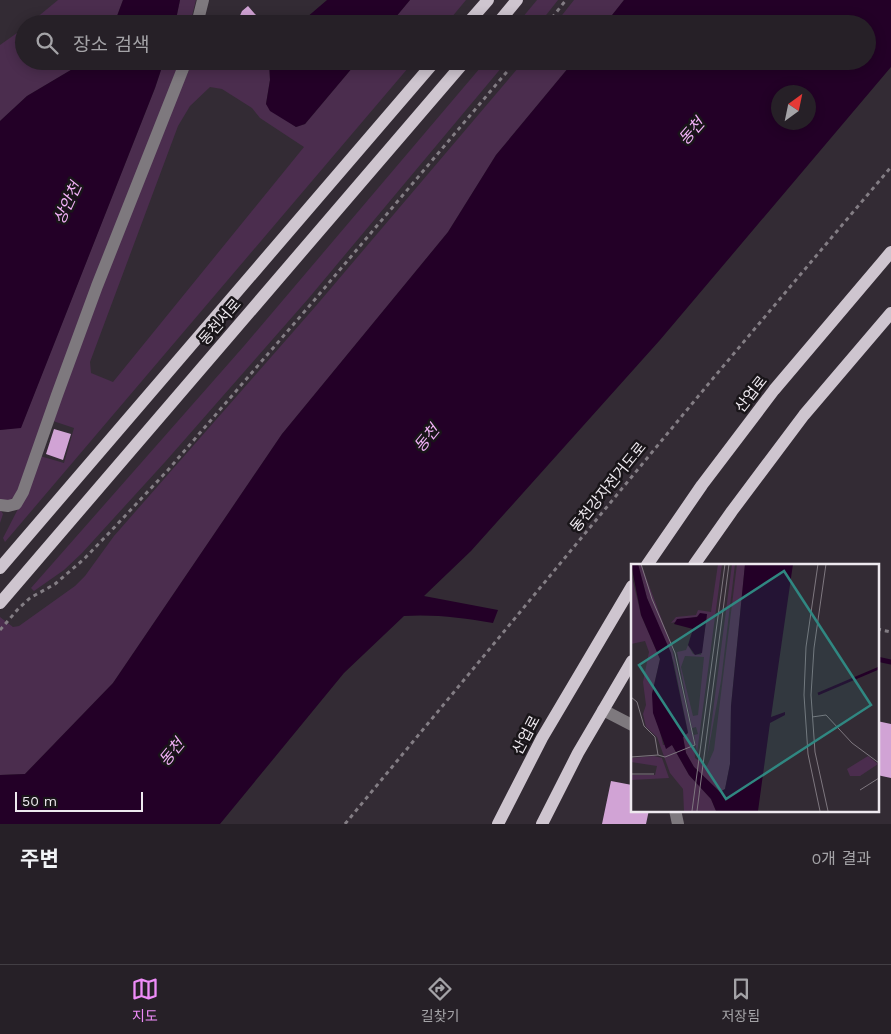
<!DOCTYPE html>
<html lang="ko">
<meta charset="utf-8">
<style>
body{margin:0;font-family:"Work Sans","Noto Sans KR",sans-serif;background:#322d33;color:#f1f3f6}
.compass{position:absolute;left:771px;top:85px;width:45px;height:45px;border-radius:50%;background:#262027;box-shadow:0 2px 12px #0003;rotate:33deg}
.scale{position:absolute;left:15px;bottom:12px;width:128px;box-sizing:border-box;padding-left:5px;border:2px solid #eee9ef;border-top:0;font-size:14px;line-height:18px;white-space:nowrap;color:#eee9ef;-webkit-text-stroke:4px #191519;paint-order:stroke}
.list{margin:0;padding:0;list-style:none}
h2{display:flex;justify-content:space-between;align-items:center;height:65px;margin:0;padding:0 20px;font-size:21px}
h2 small{font-size:16px;font-weight:400;color:#a4a3a7}
.icon{flex:none;width:28px;height:28px;fill:none;stroke:currentColor;stroke-width:2;stroke-linecap:round;stroke-linejoin:round}
.map{position:relative;flex:none;width:891px;height:824px;overflow:hidden}
.search{position:absolute;background:#262027;box-shadow:0 2px 12px #0003;left:15px;right:15px;top:15px;height:55px;display:flex;align-items:center;gap:12px;box-sizing:border-box;padding:0 18px;border-radius:28px;color:#a4a3a7;font-size:19px}
.sheet{height:140px;background:#262027}
nav{display:flex;justify-content:space-around;align-items:center;box-sizing:border-box;height:70px;border-top:1px solid #423e44;background:#262027;font-size:14px;color:#a4a3a7}
nav a{display:grid;justify-items:center;gap:2px}
nav .on{color:#ee8cf8}
.map>svg:first-child{display:block}
</style>
<div class="map">
<svg width="891" height="824" viewBox="0 0 891 824">
<rect width="100%" height="100%" fill="#332b34"/>
<path fill="#4b2d4e" fill-rule="evenodd" d="M58 0H123L114 24H29Z
M180 0H196L190 24H175Z
M410 0H466L446 24H390Z
M537 0H558L539 24H517Z
M574 0H624L605 24H555Z
M24 28V61H86L27 96 0 121V45Z
M164 61H180L18 492 1 511 3 514 0 523V430L21 427 155 88Z
M196 61H228L246 68 254 61H269L270 80 266 104 296 127 305 124 358 61H414L5 542 3 538 19 507 40 456 64 463 74 428 53 421 101 289 175 101 189 70ZM210 87 222 89 252 108 260 118 304 147 113 382 91 373 90 362 178 126 190 106Z
M486 61H507L308 299 165 462 82 553 64 570 34 591 31 588 244 346Z
M524 61H574L496 155 448 232 282 434 113 683 25 774 0 775V617L13 627 19 626 75 586 85 576 114 536 315 307Z"/>
<path fill="#230027" fill-rule="evenodd" d="M123 0H180L175 24H114Z
M327 0H410L390 24H299Z
M624 0H891V67L660 340 471 551 424 596 498 610 493 623C463 618 435 614 404 616L344 673 220 824H0V775L25 774 113 683 282 434 448 232 496 155 574 61H867V24H605ZM778 92H808V122H778Z
M86 61H164L155 88 21 428 0 430V121L27 96Z
M269 61H358L305 124 296 127 270 111 266 104 270 80Z"/>
<g fill="none" stroke-linecap="round" stroke-linejoin="round">
<path stroke="#230027" stroke-width="5" d="M877 659 891 662"/>
</g>
<path fill="#d1a3d5" d="M248 6 262 22 260 24H242L238 20 242 11Z
M54 429 71 434 63 460 46 454Z
M877 721 891 724V778L877 775Z
M611 781 632 785V810H649L646 824H602Z"/>
<g fill="none" stroke-linecap="round" stroke-linejoin="round">
<path stroke="#837d84" stroke-width="3" stroke-dasharray="4 4" stroke-linecap="butt" d="M547 24 566 0
M877 629 891 632
M0 630 19 608 30 598 55 584 84 559 110 532 168 470 311 304 516 61
M345 824 715 376 891 167"/>
<path stroke="#7e797e" stroke-width="12" d="M197 24 203 0
M0 505 8 506 16 504 23 492 57 395 97 286 186 61
M603 710 632 725
M675 810 678 824"/>
<path stroke="#cec5cf" stroke-width="12" d="M467 24 488 0
M497 24 517 0
M647 565 702 485 774 390 891 252
M694 565 732 511 804 415 891 313
M0 568 435 61
M0 603 465 61
M498 824 542 738 632 586
M542 824 578 753 632 661"/>
</g>
<g text-anchor="middle" stroke-width="5" stroke-linejoin="round" paint-order="stroke">
<g font-size="15" fill="#eee9ef" stroke="#191519">
<text transform="translate(220 322) rotate(-49)" y="5">동천서로</text>
<text transform="translate(751 394) rotate(-52)" y="5">산업로</text>
<text transform="translate(608 487) rotate(-51)" y="5">동천강자전거도로</text>
<text transform="translate(526 735) rotate(-62)" y="5">산업로</text>
</g>
<g font-size="16" font-style="italic" fill="#f1b1f6" stroke="#191519">
<text transform="translate(691 131) rotate(-49)" y="6">동천</text>
<text transform="translate(67 203) rotate(-65)" y="6">상안천</text>
<text transform="translate(426 438) rotate(-51)" y="6">동천</text>
<text transform="translate(171 752) rotate(-51)" y="6">동천</text>
</g>
</g>
<g transform="translate(631 564)">
<rect width="248" height="248" fill="#332b34"/>
<path d="M7 0H10L40 80 63 177 64 194 76 202 83 186 106 0H114L100 142 99 200 94 225 89 228 63 203 55 189 52 173 57 168 43 99 16 34ZM87 0H91L66 189 63 171 67 170 65 163 61 164 46 88 55 86 57 81 62 90 70 91 76 50 40 59 45 53 65 51 67 46 80 48ZM54 92 73 93 67 151 62 152 50 103ZM101 0H104L90 117 76 194ZM0 9 10 51 29 95 21 130 32 181H41L58 211 80 235 85 247H53L52 225 39 209 26 173 15 163 12 150 15 141 12 118 18 88 14 77 0 80ZM23 192 31 194 38 214 0 216V211H24L26 202 0 198V194ZM237 192 247 200 229 212H219L216 205Z" fill="#4b2d4e" fill-rule="evenodd"/>
<path d="M0 0H7L16 34 40 89 57 169 52 173 55 189 63 203 89 228 94 225 99 200 100 142 114 0H162L140 153 154 148V151L139 159 127 247H85L80 235 58 211 41 181 35 185 22 149 21 130 29 95 10 51ZM69 49 76 50 71 89 64 91 57 81 62 65 43 60 46 55 66 53Z" fill="#230027"/>
<path fill="none" stroke="#230027" stroke-width="2.5" d="M187 130 248 104"/>
<path fill="none" stroke="#7e777f" stroke-width="1" d="M187 0 175 83 173 131 177 190 189 247M195 0 183 84 180 131 184 188 197 247M0 133 6 138 13 162 24 173 27 191M181 153 195 151 221 179 248 199M0 193 27 191 34 193 64 181 44 89 21 35 10 0M0 210H23M229 226 248 214M61 247 94 0M66 247 98 0"/>
<path fill="#308781" fill-opacity="0.15" stroke="#308781" stroke-width="2.5" d="M153 7 240 141 95 235 8 101Z"/>
<rect width="248" height="248" fill="none" stroke="#eee9ef" stroke-width="2.5"/>
</g>
</svg>
<svg class="compass" viewBox="-18 -18 36 36"><path d="M0-13l5 13h-10z" fill="#e53935"/><path d="M0 13l5-13h-10z" fill="#a4a3a7"/></svg>
<div class="scale">50 m</div>
<div class="search"><svg class="icon" aria-label="search" viewBox="0 0 24 24"><circle cx="10" cy="10" r="6"/><path d="M15 15l6 6"/></svg>장소 검색</div>
</div>
<section class="sheet">
<h2>주변<small>0개 결과</small></h2>
<ul class="list">
</ul>
</section>
<nav>
<a class="on"><svg class="icon" aria-label="map" viewBox="0 0 24 24"><path d="M3 6l6-2 6 2 6-2v14l-6 2-6-2-6 2zM9 4v14M15 6v14"/></svg>지도</a>
<a><svg class="icon" aria-label="directions" viewBox="0 0 24 24"><path d="M12 3l9 9-9 9-9-9zM9 14v-3h6M13 9l2 2-2 2"/></svg>길찾기</a>
<a><svg class="icon" aria-label="saved" viewBox="0 0 24 24"><path d="M7 4h10v16l-5-4-5 4z"/></svg>저장됨</a>
</nav>
